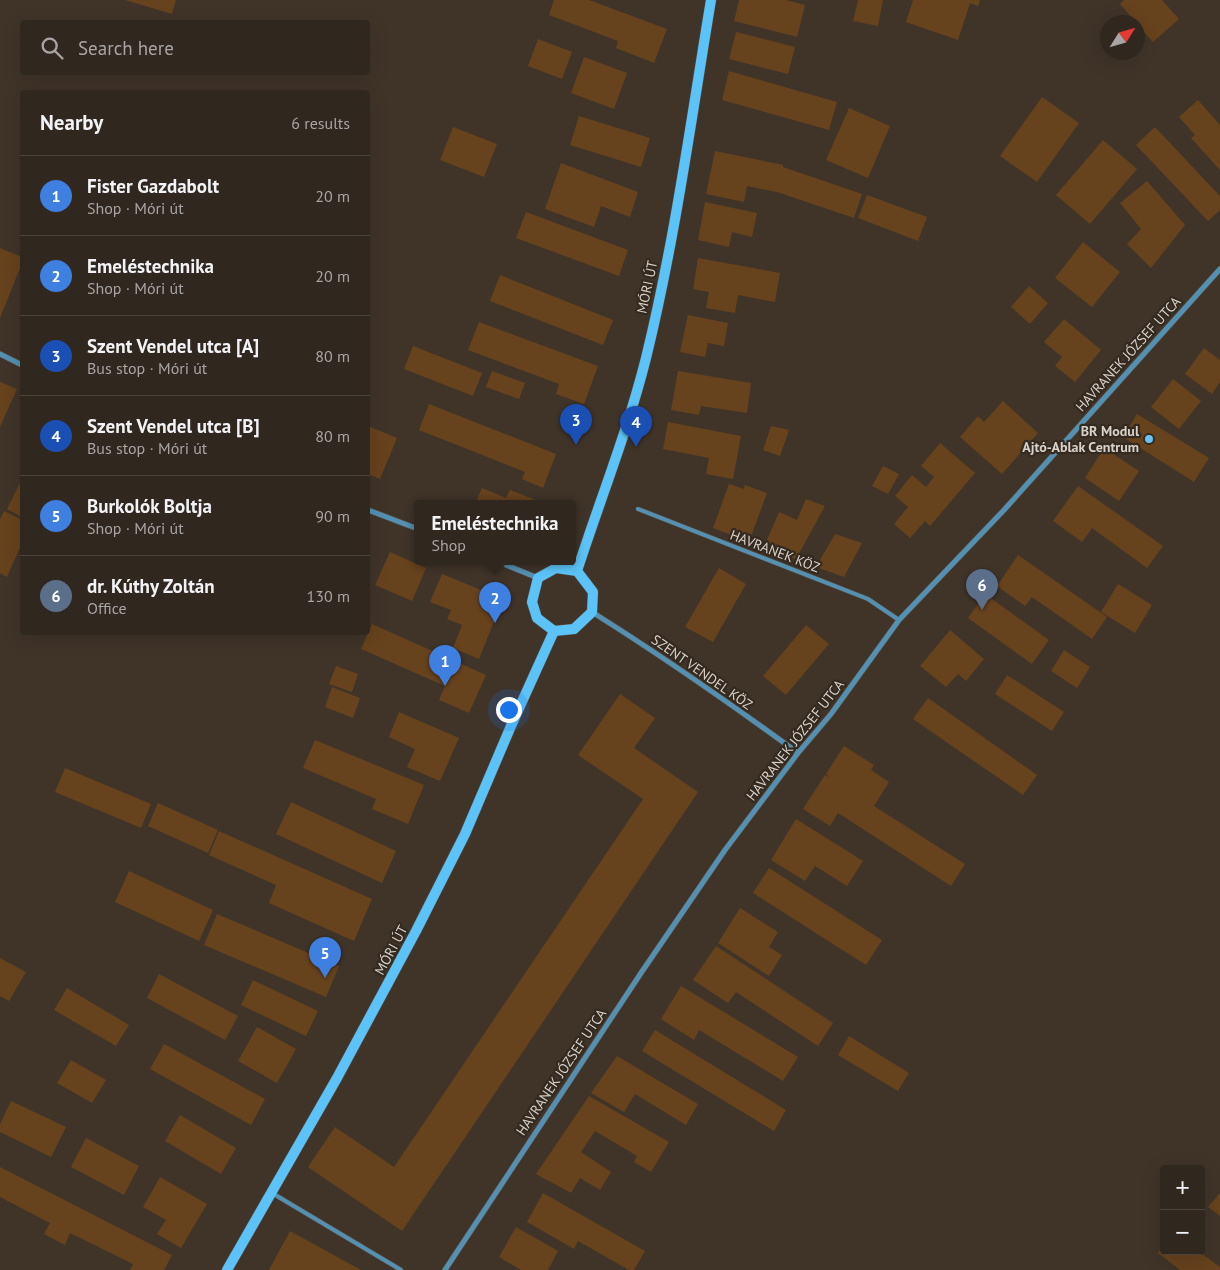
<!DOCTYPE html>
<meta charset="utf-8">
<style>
body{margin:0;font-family:"PT Sans",sans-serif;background:#382f28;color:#f1f3f6}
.controls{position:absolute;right:15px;bottom:15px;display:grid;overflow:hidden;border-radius:5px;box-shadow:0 5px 20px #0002}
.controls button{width:45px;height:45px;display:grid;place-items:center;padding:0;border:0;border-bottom:1px solid #4b443d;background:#30271f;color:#f1f3f6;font:25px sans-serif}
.compass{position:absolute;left:1100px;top:15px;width:45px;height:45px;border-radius:50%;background:#30271f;box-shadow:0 5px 20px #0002;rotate:53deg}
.you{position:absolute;left:508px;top:709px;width:18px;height:18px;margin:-12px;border:4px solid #fff;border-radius:50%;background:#1a73e8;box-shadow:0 0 0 8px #1a73e833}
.badge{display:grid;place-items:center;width:32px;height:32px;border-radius:50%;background:#6bc3f2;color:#fff;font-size:16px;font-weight:700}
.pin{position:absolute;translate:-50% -41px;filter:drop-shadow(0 1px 2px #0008)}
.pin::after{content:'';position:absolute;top:26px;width:18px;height:15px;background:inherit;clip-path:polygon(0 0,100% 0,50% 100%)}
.popup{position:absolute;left:414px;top:500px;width:162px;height:65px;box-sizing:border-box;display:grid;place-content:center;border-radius:5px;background:#30271f;filter:drop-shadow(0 1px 4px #0005);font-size:16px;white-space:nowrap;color:#a8a5a4}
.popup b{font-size:19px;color:#f1f3f6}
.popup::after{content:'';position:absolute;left:50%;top:100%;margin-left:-10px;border:10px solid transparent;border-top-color:#30271f}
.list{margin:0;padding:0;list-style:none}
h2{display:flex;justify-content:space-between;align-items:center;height:65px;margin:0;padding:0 20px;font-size:21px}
h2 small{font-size:16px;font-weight:400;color:#a8a5a4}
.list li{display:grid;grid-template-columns:32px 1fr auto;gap:15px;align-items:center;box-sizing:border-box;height:80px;padding:0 20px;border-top:1px solid #4b443d}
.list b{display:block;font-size:19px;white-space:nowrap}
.list p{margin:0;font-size:16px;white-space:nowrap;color:#a8a5a4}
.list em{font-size:16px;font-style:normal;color:#a8a5a4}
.icon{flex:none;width:28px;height:28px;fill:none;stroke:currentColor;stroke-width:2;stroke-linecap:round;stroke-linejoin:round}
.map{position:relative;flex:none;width:1220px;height:1270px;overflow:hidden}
.search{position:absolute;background:#30271f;box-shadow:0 5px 20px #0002;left:20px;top:20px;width:350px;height:55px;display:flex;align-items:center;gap:12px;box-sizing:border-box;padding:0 18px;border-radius:5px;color:#a8a5a4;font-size:19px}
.panel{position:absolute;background:#30271f;box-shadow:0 5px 20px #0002;left:20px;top:90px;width:350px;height:545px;border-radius:5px}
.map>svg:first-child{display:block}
</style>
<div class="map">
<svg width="1220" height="1270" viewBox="0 0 1220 1270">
<rect width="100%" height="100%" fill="#403429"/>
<path fill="#66421d" d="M125 0H176L172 14Z
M554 0H589L667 29 654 63 616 48 618 41 549 15Z
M739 0H786L805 5 797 37 734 21Z
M858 0H883L878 26 853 21Z
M913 0H980L978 6 970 3 958 40 906 22Z
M1124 0H1162L1179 19 1153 42 1120 4Z
M736 32 795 47 788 74 729 59Z
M538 39 572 52 562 79 528 66Z
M584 57 627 73 614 109 571 93Z
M729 71 837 102 829 130 722 100Z
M1042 97 1079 123 1037 182 1000 156Z
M1198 100 1220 125V170L1191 138 1195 135 1179 117Z
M849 108 890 126 868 178 826 160Z
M579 116 650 138 641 167 570 145Z
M453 127 497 144 484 177 440 160Z
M1155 127 1220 196V210L1208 221 1136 145Z
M1103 140 1137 169 1090 224 1056 195Z
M715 151 783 165V167L862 194 854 218 777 192 747 186 744 202 706 194Z
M561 163 638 192 630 217 601 206 594 227 545 209Z
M1147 181 1185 225 1151 268 1127 244 1141 229 1120 203Z
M867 195 927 217 918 241 858 218Z
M705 202 757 213 752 237 732 232 729 247 698 240Z
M526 212 628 250 619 276 516 238Z
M1083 242 1120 272 1092 307 1055 278Z
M0 248 22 257V263L0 318Z
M698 258 780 273 775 302 738 295 735 313 706 308 709 292 693 289Z
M500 275 613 320 603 345 490 301Z
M1029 286 1048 303 1030 324 1011 307Z
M688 315 728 323 724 346 708 343 705 357 680 352Z
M1064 319 1101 350 1075 382 1055 366 1062 357 1044 342Z
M479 322 598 366 584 404 556 394 559 384 468 350Z
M413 346 482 373 473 396 404 369Z
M1204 348 1220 360V382L1212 394 1185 374Z
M492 371 525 383 519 399 486 387Z
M678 371 751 383 747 413 701 406 699 415 671 410Z
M1173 379 1201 401 1179 429 1151 407Z
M0 382 17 389 0 427Z
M1003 401 1038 433 1002 474 960 437 978 416 984 422Z
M429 404 556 454 543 488 522 479 525 472 419 430Z
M1137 414 1209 458 1194 482 1123 437Z
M668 422 741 436 733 479 706 474 709 458 663 449Z
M368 426 397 438 380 479 368 474Z
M771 426 789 430 780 456 763 450Z
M940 443 975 473 930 526 925 521 910 538 894 524 908 507 895 496 912 475 926 487 934 477 921 466Z
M1104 448 1139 471 1119 501 1085 478Z
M883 466 899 474 888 494 872 486Z
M22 479V517L7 509Z
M729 484 744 489 745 485 767 493 749 542 713 528Z
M1078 486 1163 546 1147 568 1092 528 1082 542 1053 521Z
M482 488 506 498 510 490 541 502V504H475Z
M806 499 825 506 796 559 764 547 779 512 797 520Z
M4 511 22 520V543L7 577 0 573V519Z
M835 534 862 543 844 577 816 567Z
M390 552 426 568 412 601 375 585Z
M1018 555 1107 617 1092 639 1032 597 1025 606 997 586Z
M719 568 746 584 713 642 685 627Z
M442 574 503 599 479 659 453 648 462 625 447 619 451 610 430 602Z
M1118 584 1152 605 1135 633 1101 612Z
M985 594 1049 640 1032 664 968 618Z
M372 624 486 675 469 713 439 700 445 686 361 649Z
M806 625 829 644 786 695 763 676Z
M950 630 984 659 966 681 958 674 946 687 920 666Z
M1064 650 1090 667 1077 688 1051 671Z
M336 666 358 674 352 692 329 684Z
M1007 675 1064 712 1052 731 995 694Z
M332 687 360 698 353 718 325 707Z
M620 694 655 718 634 748 698 792 402 1231 308 1167 335 1127 394 1167 643 799 578 755Z
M928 698 1037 775 1023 795 913 719Z
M399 712 459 738 440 781 407 767 415 749 389 737Z
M315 740 424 785 408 824 372 809 376 799 303 768Z
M844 746 874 765 871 770 889 782 874 806 965 864 951 886 838 813 830 826 803 809 825 775 830 778 826 774Z
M65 768 151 804 141 828 55 792Z
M291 802 396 851 382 883 276 834Z
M158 803 218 830 208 853 148 826Z
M796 819 863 861 847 886 815 866 805 881 771 860Z
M219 831 372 899 354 941 269 903 276 885 209 855Z
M769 868 882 940 866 965 753 893Z
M129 871 213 910 199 941 115 902Z
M740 908 778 932 769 947 782 955 769 976 718 943Z
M217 914 339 966 326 997 204 945Z
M716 946 833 1023 818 1046 736 992 728 1003 693 980Z
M0 958 26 972 9 1001 0 996Z
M159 974 238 1016 225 1040 147 998Z
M253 980 318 1011 306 1036 241 1005Z
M681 986 798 1057 783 1081 699 1030 694 1040 661 1019Z
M67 988 129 1025 116 1046 54 1010Z
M257 1027 296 1049 277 1083 238 1061Z
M655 1030 786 1110 774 1131 642 1051Z
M849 1036 909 1073 898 1091 838 1055Z
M164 1044 265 1099 251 1125 150 1069Z
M617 1056 698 1104 686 1125 635 1094 624 1112 591 1093Z
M71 1060 106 1080 92 1103 57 1083Z
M589 1096 669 1142 651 1172 634 1162 637 1156 595 1131 581 1152 611 1172 600 1190 580 1178 571 1193 536 1174Z
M11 1101 66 1127 51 1157 0 1132V1124Z
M180 1115 236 1148 221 1174 165 1141Z
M86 1138 139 1166 124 1195 71 1167Z
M0 1167 172 1255 164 1270H130L133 1264 70 1233 65 1245 44 1234 50 1223 0 1197Z
M160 1177 207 1204 181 1248 157 1234 166 1220 143 1207Z
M543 1193 645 1251 634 1270H629L578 1241 574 1249 527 1222Z
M1220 1193V1216L1208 1207Z
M516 1227 558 1251 548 1270H521L499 1257Z
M290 1231 361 1270H269Z
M1164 1245V1251H1198L1220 1267V1270H1180L1158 1253Z"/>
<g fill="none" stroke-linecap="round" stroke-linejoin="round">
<defs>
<path id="service" d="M638 509 868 599 899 620
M272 1193 401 1270"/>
<path id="minor" d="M0 354 22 365
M368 510 418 529
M499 562 538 578
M592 612C662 656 731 704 798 753
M445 1270 641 973 725 850 798 753 831 714 899 620 1004 510 1220 269"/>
<path id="secondary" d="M556 568 577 571 593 592 592 612 574 629 554 631 537 618 532 602 538 578Z
M577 571C600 500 628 430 646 358 675 240 691 120 711 0
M227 1270 337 1078 416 931 465 834 511 726 554 631"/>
</defs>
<use href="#service" stroke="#5b5046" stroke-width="5"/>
<use href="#minor" stroke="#5b5046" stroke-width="6"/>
<use href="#secondary" stroke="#5b5046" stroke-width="11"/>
<use href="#service" stroke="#5390b1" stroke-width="4"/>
<use href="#minor" stroke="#5390b1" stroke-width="5"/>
<use href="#secondary" stroke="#5bc3f7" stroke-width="10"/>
</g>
<circle fill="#6bc3f2" stroke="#352a1f" stroke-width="2" cx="1149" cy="439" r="5"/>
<g text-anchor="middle" stroke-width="4.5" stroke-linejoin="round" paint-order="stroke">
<g font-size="14" fill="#d8d1ca" stroke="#352a1f">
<text transform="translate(647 287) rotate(-78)" y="5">MÓRI ÚT</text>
<text transform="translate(1128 354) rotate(-48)" y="5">HAVRANEK JÓZSEF UTCA</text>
<text transform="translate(775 551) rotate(21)" y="5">HAVRANEK KÖZ</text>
<text transform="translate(702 672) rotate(35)" y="5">SZENT VENDEL KÖZ</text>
<text transform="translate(795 740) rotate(-52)" y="5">HAVRANEK JÓZSEF UTCA</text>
<text transform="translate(391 950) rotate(-62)" y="5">MÓRI ÚT</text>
<text transform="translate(561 1072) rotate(-56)" y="5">HAVRANEK JÓZSEF UTCA</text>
</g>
<g font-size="14" font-weight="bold" fill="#d8d1ca" stroke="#352a1f" text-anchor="end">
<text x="1139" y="436">BR Modul<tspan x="1139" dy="16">Ajtó-Ablak Centrum</tspan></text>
</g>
</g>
</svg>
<div class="controls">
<button>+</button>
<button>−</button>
</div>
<svg class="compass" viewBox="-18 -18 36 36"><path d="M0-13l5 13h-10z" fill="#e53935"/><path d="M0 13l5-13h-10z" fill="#a8a5a4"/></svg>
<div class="you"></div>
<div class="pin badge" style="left:445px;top:686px;background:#3f7fe0">1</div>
<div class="pin badge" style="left:495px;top:623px;background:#3f7fe0">2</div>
<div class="popup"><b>Emeléstechnika</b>Shop</div>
<div class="pin badge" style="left:576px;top:445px;background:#1a4fb4">3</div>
<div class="pin badge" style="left:636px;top:447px;background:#1a4fb4">4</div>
<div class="pin badge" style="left:325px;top:978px;background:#3f7fe0">5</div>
<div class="pin badge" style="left:982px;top:610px;background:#5c6f8a">6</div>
<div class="search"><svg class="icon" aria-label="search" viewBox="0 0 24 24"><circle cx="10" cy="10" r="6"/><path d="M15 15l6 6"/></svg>Search here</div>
<section class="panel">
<h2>Nearby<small>6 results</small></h2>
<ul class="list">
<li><span class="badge" style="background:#3f7fe0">1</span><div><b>Fister Gazdabolt</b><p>Shop · Móri út</p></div><em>20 m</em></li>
<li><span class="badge" style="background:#3f7fe0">2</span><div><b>Emeléstechnika</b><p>Shop · Móri út</p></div><em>20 m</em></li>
<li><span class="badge" style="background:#1a4fb4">3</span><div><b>Szent Vendel utca [A]</b><p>Bus stop · Móri út</p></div><em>80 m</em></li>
<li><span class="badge" style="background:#1a4fb4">4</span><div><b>Szent Vendel utca [B]</b><p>Bus stop · Móri út</p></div><em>80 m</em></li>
<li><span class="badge" style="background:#3f7fe0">5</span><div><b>Burkolók Boltja</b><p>Shop · Móri út</p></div><em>90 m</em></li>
<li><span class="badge" style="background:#5c6f8a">6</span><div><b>dr. Kúthy Zoltán</b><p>Office</p></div><em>130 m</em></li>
</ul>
</section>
</div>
